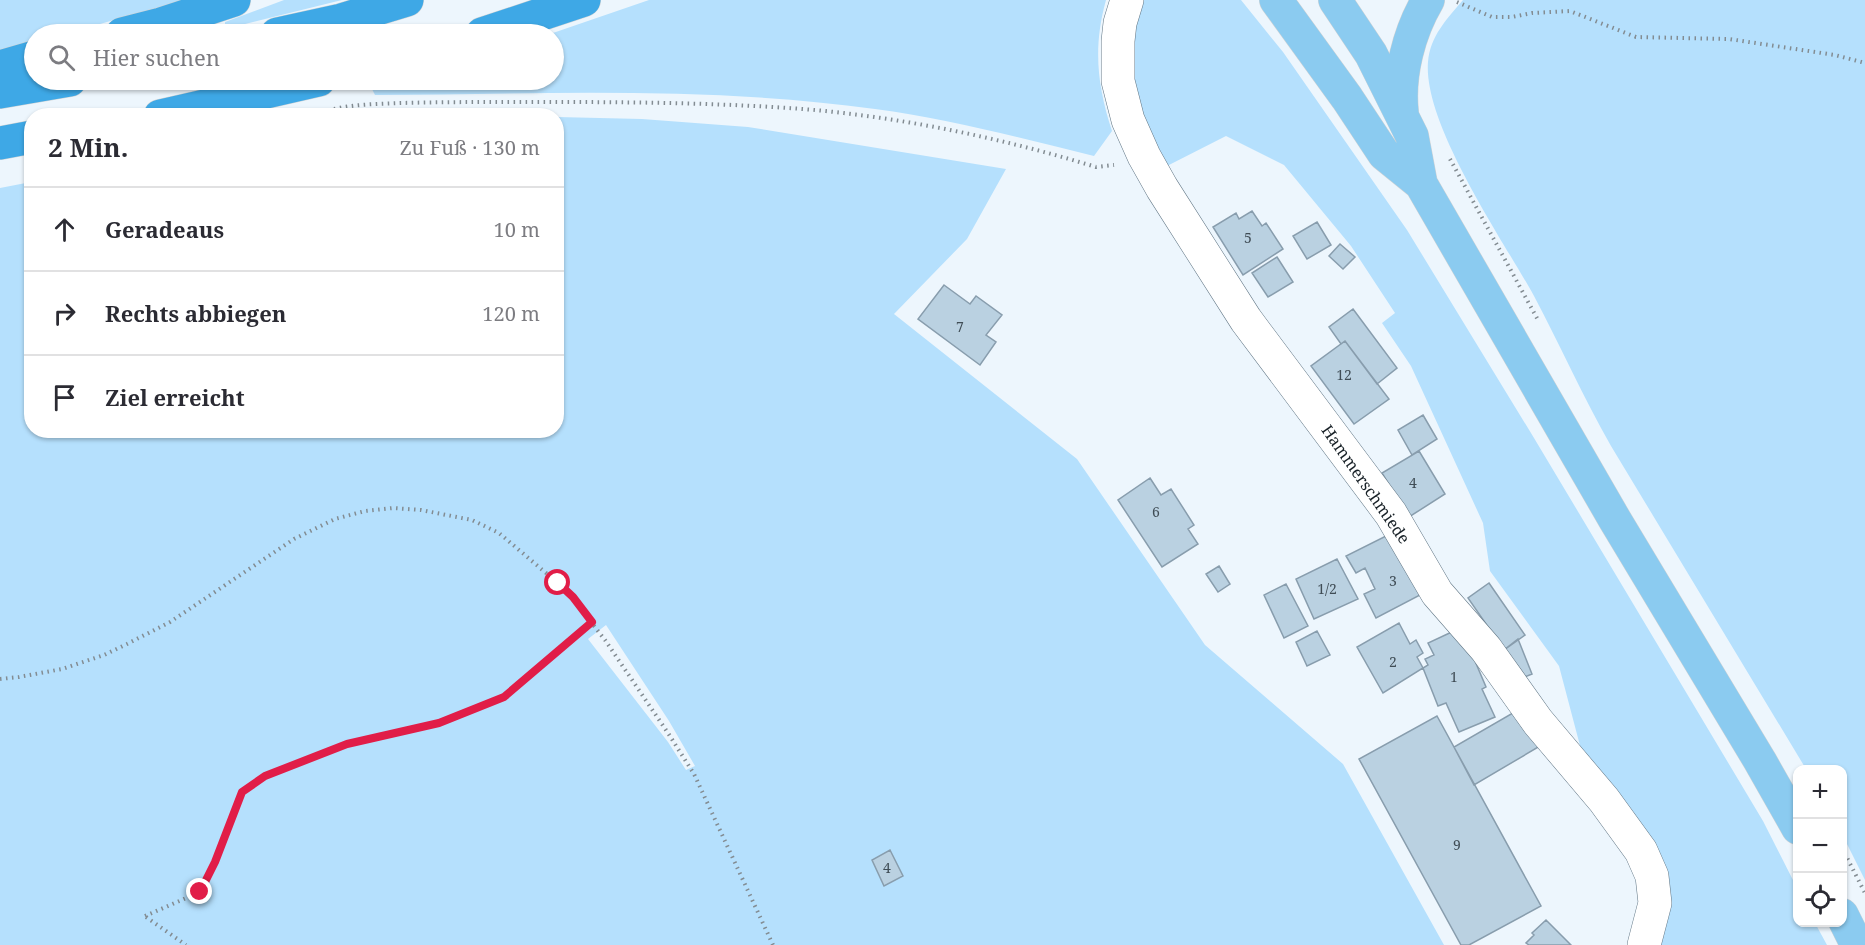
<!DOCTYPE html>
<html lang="de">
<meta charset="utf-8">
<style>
body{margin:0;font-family:"Noto Serif",serif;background:#f7f7f7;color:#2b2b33}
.controls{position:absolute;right:18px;bottom:18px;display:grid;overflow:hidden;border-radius:12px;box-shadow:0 2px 4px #0004}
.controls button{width:54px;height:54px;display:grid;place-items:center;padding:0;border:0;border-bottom:2px solid #e1e1e2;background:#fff;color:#2b2b33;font:30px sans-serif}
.stop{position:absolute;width:18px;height:18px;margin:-14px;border:4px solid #e11d48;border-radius:50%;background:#fff}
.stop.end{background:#e11d48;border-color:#fff;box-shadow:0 2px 6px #0008}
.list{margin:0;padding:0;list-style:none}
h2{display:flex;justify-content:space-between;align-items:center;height:78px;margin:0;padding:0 24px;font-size:26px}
h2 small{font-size:20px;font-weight:400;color:#7c7c81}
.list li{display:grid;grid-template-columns:39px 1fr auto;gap:18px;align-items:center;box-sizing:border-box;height:84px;padding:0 24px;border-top:2px solid #e1e1e2}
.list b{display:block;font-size:22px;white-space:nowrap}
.list em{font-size:20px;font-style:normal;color:#7c7c81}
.icon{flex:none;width:33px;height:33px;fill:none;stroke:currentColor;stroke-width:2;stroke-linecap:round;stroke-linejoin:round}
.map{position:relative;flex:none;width:1865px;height:945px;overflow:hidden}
.search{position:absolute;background:#fff;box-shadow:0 2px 4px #0004;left:24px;top:24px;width:540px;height:66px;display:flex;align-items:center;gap:15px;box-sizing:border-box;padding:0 21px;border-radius:33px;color:#7c7c81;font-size:22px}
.panel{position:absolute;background:#fff;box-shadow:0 2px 4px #0004;left:24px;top:108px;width:540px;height:330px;border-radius:24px}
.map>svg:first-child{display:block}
</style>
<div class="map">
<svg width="1865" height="945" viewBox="0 0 1865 945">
<rect width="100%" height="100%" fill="#edf6fd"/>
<path fill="#b5e0fd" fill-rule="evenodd" d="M0 0H184L65 34H34V42L0 50Z
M284 0H342L225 29V22Z
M649 0H1106C1093 47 1097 85 1112 131L1094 156C1021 138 949 119 875 109 710 86 541 94 375 95L371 87 399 80H554V34H550Z
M1140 0H1241L1283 52 1407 230 1534 438 1763 821 1797 888 1798 922 1815 923 1827 945H1655L1663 916 1583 757 1559 666 1490 571 1483 523 1411 366 1382 323 1395 313 1351 246 1284 165 1226 136 1165 167 1136 99 1131 39Z
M1463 0H1865V880L1843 836 1842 770 1806 769 1611 446C1583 397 1560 345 1534 296 1503 240 1423 124 1428 62 1430 36 1447 19 1463 0Z
M557 117 642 119 748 127 1006 169 967 239 894 314 1077 459 1205 645 1343 764 1444 945H0V188L31 182 32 430H556ZM606 625 669 721 695 766 686 770 668 742 588 639Z"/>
<path fill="#bad1e1" stroke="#889dad" stroke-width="1.5" d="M1252 211 1262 226 1266 223 1283 249 1243 275 1213 227 1236 213 1239 219Z
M1317 222 1331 245 1307 259 1293 236Z
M1340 244 1355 257 1343 269 1329 256Z
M1277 257 1293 282 1268 297 1252 273Z
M944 285 970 304 976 296 1002 315 986 335 996 342 980 365 918 319Z
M1353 309 1397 368 1377 384 1345 341 1341 344 1329 327Z
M1345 341 1389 399 1354 424 1311 366Z
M1423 415 1437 439 1412 455 1398 430Z
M1419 451 1445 494 1409 517 1382 473Z
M1150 478 1161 495 1171 489 1194 525 1188 529 1198 544 1162 567 1118 500Z
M1390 534 1422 594 1376 618 1364 594 1375 589 1365 568 1356 573 1346 556Z
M1337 559 1358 599 1314 619 1296 579Z
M1219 566 1230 584 1218 592 1206 574Z
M1489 583 1525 635 1504 650 1468 598Z
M1286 584 1308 626 1284 638 1264 595Z
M1399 623 1410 644 1416 640 1423 653 1417 657 1423 668 1383 693 1357 647Z
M1456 630 1466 640 1486 687 1482 689 1495 717 1459 732 1446 703 1438 706 1423 668 1428 665 1425 659 1434 655 1428 643Z
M1317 631 1330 655 1307 666 1296 642Z
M1518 639 1532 674 1517 680 1504 650Z
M1518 710 1540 746 1474 785 1454 747Z
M1437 716 1541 906 1469 945H1461L1359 759Z
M890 850 903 876 884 886 872 860Z
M1546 920 1571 945H1529L1526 943 1534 935 1532 933Z"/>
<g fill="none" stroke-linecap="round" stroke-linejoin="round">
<defs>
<path id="minor" d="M1127 0 1120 23 1118 41V81L1128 120 1144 156 1162 188 1246 320 1391 514 1437 593 1486 649 1538 722 1604 800 1641 851 1652 876 1655 903 1644 945"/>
<path id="major" d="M1276 0 1347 98 1384 154 1421 184 1615 520 1760 761 1798 828
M1335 0 1371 54 1412 136 1421 184
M1402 112C1398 75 1409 32 1428 0
M1842 915 1857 945"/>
<path id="highway" d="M122 34 161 24 234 0
M277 34 341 20 407 0
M482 34 584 0
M0 67 34 57
M0 92 70 80
M160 116 319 80
M0 143 32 137"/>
</defs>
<use href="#minor" stroke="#627786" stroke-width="34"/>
<use href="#major" stroke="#d1d3d4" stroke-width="34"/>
<use href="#highway" stroke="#d1d3d4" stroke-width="34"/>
<path stroke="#838c92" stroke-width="4" stroke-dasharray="1.5 4.5" stroke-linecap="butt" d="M1457 2 1492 17H1512L1532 13 1570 11 1636 37 1729 39 1835 55 1865 63
M334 109C356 104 379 104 401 103 441 102 480 102 520 102 618 102 717 102 815 110 910 119 1005 139 1096 167L1114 165
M1450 159 1538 320
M0 679 19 677 62 669 104 655 127 644 170 622 294 539 335 519 365 511 393 508 421 510 472 520 499 533 566 590 605 640 668 733 694 774 773 945
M1842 848 1865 893
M145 916 200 892 215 862 242 792 265 776 347 744 439 723 504 697 592 622
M146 917 186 945"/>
<use href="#minor" stroke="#fff" stroke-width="33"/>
<use href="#major" stroke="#8bcbf0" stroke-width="33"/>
<use href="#highway" stroke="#3ea8e6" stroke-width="33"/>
</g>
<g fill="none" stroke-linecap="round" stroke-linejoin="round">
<path stroke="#e11d48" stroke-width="8" d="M200 892 215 862 242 792 265 776 347 744 439 723 504 697 592 622 573 597 558 583"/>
</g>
<g text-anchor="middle" stroke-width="6" stroke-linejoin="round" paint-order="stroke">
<g font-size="14" fill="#404d56">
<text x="1248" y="243">5</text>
<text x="960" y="332">7</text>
<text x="1344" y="380">12</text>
<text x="1413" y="488">4</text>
<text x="1156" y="517">6</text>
<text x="1393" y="586">3</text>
<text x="1327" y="594">1/2</text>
<text x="1393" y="667">2</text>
<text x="1454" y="682">1</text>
<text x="1457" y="850">9</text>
<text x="887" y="873">4</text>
</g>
<g font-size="16" fill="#182127" stroke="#fff">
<text transform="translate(1366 484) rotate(55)" y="6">Hammerschmiede</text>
</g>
</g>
</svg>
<div class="controls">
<button>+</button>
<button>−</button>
<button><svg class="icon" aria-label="locate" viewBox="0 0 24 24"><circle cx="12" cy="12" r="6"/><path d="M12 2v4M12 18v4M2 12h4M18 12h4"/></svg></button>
</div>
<div class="stop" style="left:558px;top:583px"></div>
<div class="stop end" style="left:200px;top:892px"></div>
<div class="search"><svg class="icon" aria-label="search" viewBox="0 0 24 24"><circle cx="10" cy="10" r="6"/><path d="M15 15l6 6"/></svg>Hier suchen</div>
<section class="panel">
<h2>2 Min.<small>Zu Fuß · 130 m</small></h2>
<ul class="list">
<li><svg class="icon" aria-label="ahead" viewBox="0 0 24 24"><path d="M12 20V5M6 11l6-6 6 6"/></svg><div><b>Geradeaus</b></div><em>10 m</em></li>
<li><svg class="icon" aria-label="right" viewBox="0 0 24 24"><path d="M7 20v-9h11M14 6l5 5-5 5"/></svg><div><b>Rechts abbiegen</b></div><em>120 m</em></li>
<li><svg class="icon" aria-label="arrive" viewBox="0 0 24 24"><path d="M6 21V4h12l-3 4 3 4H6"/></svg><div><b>Ziel erreicht</b></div></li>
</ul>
</section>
</div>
